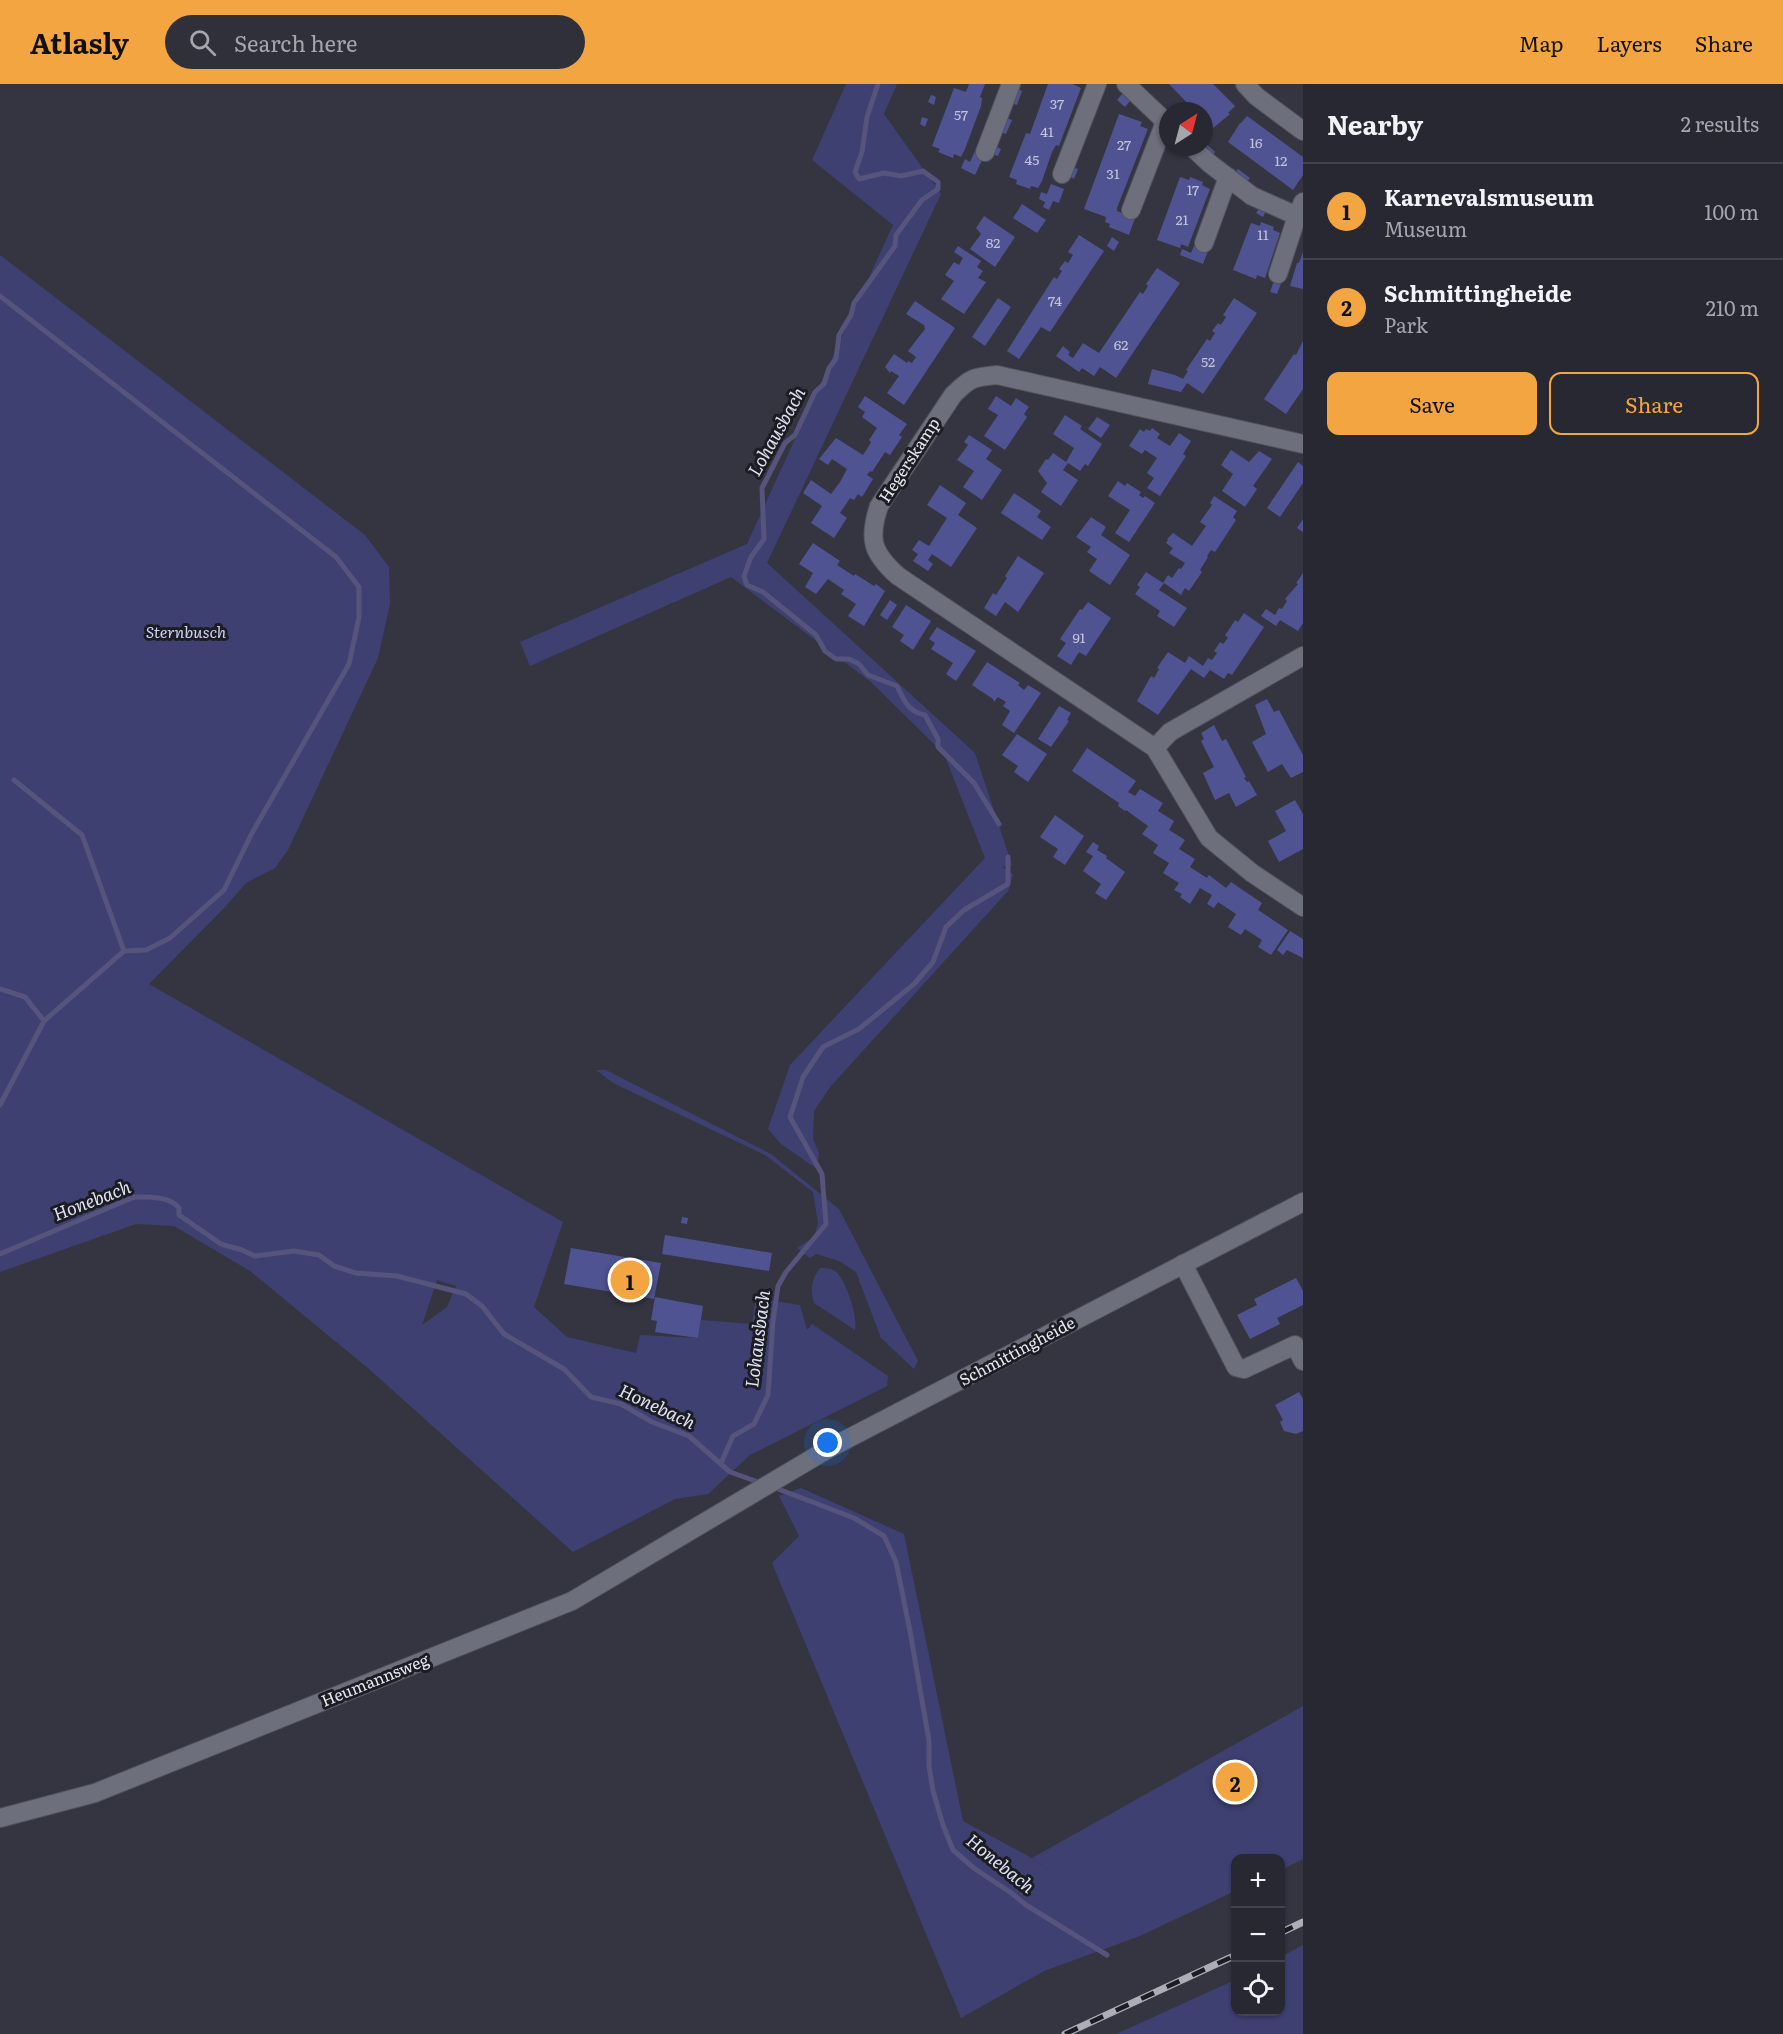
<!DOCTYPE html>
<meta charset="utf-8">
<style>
body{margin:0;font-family:Literata,serif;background:#2f3039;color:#f1f3f6}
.controls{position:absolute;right:18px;bottom:18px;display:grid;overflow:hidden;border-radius:12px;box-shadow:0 2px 4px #0004}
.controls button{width:54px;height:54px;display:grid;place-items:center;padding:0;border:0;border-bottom:2px solid #43444d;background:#272831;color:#f1f3f6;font:30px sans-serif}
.compass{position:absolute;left:1159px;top:18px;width:54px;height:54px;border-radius:50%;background:#272831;box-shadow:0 2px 4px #0004;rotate:36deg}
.you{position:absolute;left:828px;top:1359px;width:21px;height:21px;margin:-15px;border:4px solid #fff;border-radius:50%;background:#1a73e8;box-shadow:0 0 0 9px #1a73e833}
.badge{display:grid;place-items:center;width:39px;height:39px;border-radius:50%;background:#f2a541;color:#111;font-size:20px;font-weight:700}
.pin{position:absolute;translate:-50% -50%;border:3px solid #fff;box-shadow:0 2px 6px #0006}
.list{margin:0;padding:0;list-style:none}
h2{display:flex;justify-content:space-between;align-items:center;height:78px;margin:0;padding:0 24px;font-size:26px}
h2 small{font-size:20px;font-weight:400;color:#a4a6ab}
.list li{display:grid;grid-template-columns:39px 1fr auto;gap:18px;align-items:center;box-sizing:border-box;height:96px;padding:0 24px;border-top:2px solid #43444d}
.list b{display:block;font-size:22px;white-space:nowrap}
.list p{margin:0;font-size:20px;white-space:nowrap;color:#a4a6ab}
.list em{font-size:20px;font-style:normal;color:#a4a6ab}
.actions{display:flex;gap:12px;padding:18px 24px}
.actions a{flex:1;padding:14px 0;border:2px solid #f2a541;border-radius:12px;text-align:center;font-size:21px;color:#f2a541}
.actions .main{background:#f2a541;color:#111}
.icon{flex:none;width:33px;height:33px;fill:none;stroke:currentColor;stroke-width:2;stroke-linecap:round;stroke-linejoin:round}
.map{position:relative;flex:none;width:1303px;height:1950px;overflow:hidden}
header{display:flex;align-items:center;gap:36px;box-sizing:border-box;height:84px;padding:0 30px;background:#f2a541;color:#111}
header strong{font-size:28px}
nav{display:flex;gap:33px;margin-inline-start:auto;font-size:21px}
.search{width:420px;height:54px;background:#2f3039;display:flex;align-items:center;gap:15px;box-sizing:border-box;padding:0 21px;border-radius:33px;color:#a4a6ab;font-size:22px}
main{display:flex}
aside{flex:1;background:#272831}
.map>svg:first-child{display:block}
</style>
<header>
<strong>Atlasly</strong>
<div class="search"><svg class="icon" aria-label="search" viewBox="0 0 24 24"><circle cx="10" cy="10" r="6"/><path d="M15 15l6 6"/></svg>Search here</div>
<nav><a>Map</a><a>Layers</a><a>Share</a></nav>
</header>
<main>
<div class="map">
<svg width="1303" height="1950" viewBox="0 0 1303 1950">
<rect width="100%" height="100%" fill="#343541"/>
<path fill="#3e4072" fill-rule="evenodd" d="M846 0H897L884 30 941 110 767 479 975 669 1012 781 1002 783 1013 790 1008 807 831 1002 814 1027 813 1055 819 1069 817 1085 781 1060 768 1045 790 981 985 774 944 670 871 598 731 493 530 582 520 558 747 460 893 141 812 76Z
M0 171 365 451 389 483 390 520 378 574 288 766 275 784 246 799 226 822 149 900 563 1138 534 1223 567 1253 636 1269 640 1251 698 1254 701 1236 752 1240 756 1214 800 1221 807 1246 812 1240 888 1292 887 1302 750 1371 708 1410 675 1415 573 1468 369 1285 250 1187 174 1142 136 1140 0 1188ZM437 1196 456 1202 447 1223 422 1241Z
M596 986H606L771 1070 839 1125 918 1277 914 1285 881 1254 856 1188 839 1177 816 1170 810 1174 797 1164 814 1153 818 1139 813 1108 765 1071 613 999Z
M820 1184C826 1184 834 1184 838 1190 847 1200 858 1233 855 1246L814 1219C810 1205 811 1196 820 1184Z
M801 1404 904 1450 963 1737 1030 1773 1054 1790 1032 1774 1303 1622V1775L1281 1786 1280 1774H1236L1235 1807 1140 1852 1044 1887 961 1934 772 1479 799 1452 779 1412Z
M1303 1861V1950H1116L1235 1896 1236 1928H1280L1281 1873Z"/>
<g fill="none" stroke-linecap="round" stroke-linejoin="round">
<path stroke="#56537c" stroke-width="5" d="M878 0 867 33 862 68 855 88 859 95 884 89 901 92 923 87 938 98V105L922 116 896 151 895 162 854 219 851 231 839 251 836 275 829 284 824 300 815 308 795 351 785 359 762 404 764 455 751 473 744 492 747 501 763 508 816 551 825 567 836 575H849L859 580 868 591 897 602C904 616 908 628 925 631L938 655V663L974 699 999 740
M0 212 336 473 359 503V533L349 580 252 749 224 806 170 854 146 866 124 867 44 937 0 1021
M14 696 82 751 124 867
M0 905 25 913 44 937
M0 1170 134 1113C149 1113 169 1112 179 1124V1131L221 1160 242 1166 255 1172 294 1167 319 1171 334 1182 356 1189 397 1192 466 1210 482 1222 504 1250 564 1285 591 1313 621 1320 652 1338 689 1352 730 1388 761 1399
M721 1379 733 1352 754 1340 768 1311 773 1237 778 1202 786 1188 826 1140 822 1090 790 1033 803 993 823 963 859 945 914 900 933 878 946 843 964 826 1008 800V773
M773 1403 854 1434 884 1452 896 1478 910 1547 929 1657V1682L933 1707 943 1741 953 1766 975 1785 1010 1808 1026 1821 1107 1871"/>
</g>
<path fill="#505391" d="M969 0H985L980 13 982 14 981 22 965 65 961 73 954 70 953 74 938 68 940 65 932 62 954 4 966 8Z
M1048 0H1073L1081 4 1059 62 1056 61 1052 68 1042 97 1038 104 1031 102 1030 105 1016 100 1017 96 1009 93 1026 49 1030 50Z
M1169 0H1213L1235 22 1228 29 1230 30 1212 45 1204 36V27H1195Z
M1016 4 1022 7 1017 21 1011 19Z
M1122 10 1130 17 1125 23 1117 16Z
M931 11 936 13 934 21 928 18Z
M1119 30 1142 38 1140 42 1148 45 1117 124V127L1135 134 1129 151 1109 143 1110 140 1105 138 1106 133 1084 125Z
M1247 32 1303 73V91L1293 106 1228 58 1240 39H1241Z
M922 33 928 35 925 43 920 40Z
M1006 34 1012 36 1006 50 1000 48Z
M1204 58 1215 68 1211 73 1204 63Z
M995 62 1001 65 998 72 992 70Z
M975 67 984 72 975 91 961 84 965 75 970 78Z
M1072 83 1078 85 1074 95 1069 92Z
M1238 85 1250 94 1246 99 1234 90Z
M1180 93 1189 96 1190 93 1203 98 1202 101 1210 105 1188 163 1181 160 1180 164 1157 156Z
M1051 100 1064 105 1059 119 1053 117 1049 126 1043 123 1045 118 1039 115 1041 108 1047 110Z
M1022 120 1046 136 1037 149 1013 134Z
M1260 123 1266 127 1263 133 1256 129Z
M984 132 1015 153 995 183 970 165 981 150 976 144Z
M1261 138 1274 143 1273 146 1280 149 1265 194 1257 191 1256 195 1233 186 1251 139 1260 142Z
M1079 151 1104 167 1050 248 1041 243 1019 275 1007 267 1054 193 1057 195 1062 187 1059 185 1065 177 1068 179 1073 171 1068 168Z
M1112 153 1119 158 1114 167 1107 162Z
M958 162 981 177 977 183 983 187 978 194 986 198 964 230 941 215 954 197 945 191 954 178 959 181 963 174 954 168Z
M1194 162 1208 167 1203 180 1180 171 1182 165 1191 169Z
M1303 168V205L1290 202 1297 179H1299Z
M1157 184 1180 199 1116 294 1100 283 1094 292 1082 284 1079 288 1056 272 1063 262 1070 268 1068 271 1073 274 1083 259 1099 269 1140 208 1143 210 1148 202 1146 200Z
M1275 194 1282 197 1277 210 1270 208Z
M998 214 1011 223 985 262 972 253Z
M1234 214 1257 229 1203 310 1187 299 1181 308 1148 300 1152 285 1175 291 1183 295 1188 287 1186 286 1207 255 1210 257 1215 249 1212 247 1218 239 1221 241 1226 233 1223 231Z
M915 217 955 244 904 321 887 309 899 292 891 287 890 289 885 283 894 270 907 279 908 277 912 279 916 273 908 267 925 245 924 241 906 230Z
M1303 257V305L1286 330 1264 315 1294 270 1296 271Z
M865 312 907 340 899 351 902 353 890 371 885 368 872 388 870 387 867 391 873 395 862 413 858 410 854 416 850 414 840 429 847 434 834 454 811 439 822 422 803 409 811 396 831 410 840 398 847 385 832 375 828 381 819 375 836 354 863 371 867 365 871 358 869 356 877 344 862 333 865 328 858 323Z
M996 312 1011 322 1016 314 1029 323 1024 330 1027 333 1005 366 984 352 998 331 988 325Z
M1065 331 1082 342 1080 345 1102 360 1088 382 1085 380 1080 387 1068 379 1063 386 1078 396 1061 422 1041 408 1047 399 1038 387 1046 375 1048 376 1053 369 1066 378 1074 364 1053 350Z
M1097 333 1110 341 1101 354 1088 345Z
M1152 344 1160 350 1157 354 1170 362 1179 349 1191 357 1183 370 1186 372 1160 412 1147 404 1154 394 1147 389 1157 374 1145 366 1142 370 1129 362 1140 345 1144 348 1146 345 1150 347Z
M969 351 992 366 986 375 1002 386 982 416 963 403 974 387 957 376 968 361 964 358Z
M1231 366 1249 378 1259 367 1272 375 1253 402 1257 405 1245 423 1222 407 1233 390 1221 381Z
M1298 378 1303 382V399L1280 433 1267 424Z
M1118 397 1125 402 1127 399 1141 408 1139 411 1143 414 1145 412 1155 419 1129 458 1115 449 1130 426 1108 412Z
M940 401 966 419 958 431 977 444 951 483 932 470 928 476 933 480 928 487 913 477 918 470 912 466 919 456 929 462 947 434 927 421Z
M1014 409 1041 427 1037 433 1051 443 1042 456 1001 429Z
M1214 412 1237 427 1233 433 1236 436 1215 468 1211 466 1207 472 1208 473 1200 486 1202 488 1189 507 1185 504 1181 511 1164 499 1159 506 1187 524 1174 543 1157 532 1160 527 1135 510 1140 503 1137 501 1146 488 1163 499 1168 491 1172 494 1179 484 1181 485 1185 479 1169 469 1173 464 1166 459 1168 456 1167 455 1173 449 1192 462 1206 442 1200 438 1212 421 1210 419Z
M1091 433 1106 443 1101 451 1130 471 1110 501 1089 487 1097 475 1087 468 1091 463 1076 453Z
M1303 435V448L1297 444Z
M813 459 840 477 837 481 854 492 855 490 874 502 876 500 885 507 864 542 848 532 856 520 841 510 844 506 828 495 816 510 805 503 813 489 799 480Z
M1018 472 1044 489 1018 528 1005 518 996 532 984 524 993 509 996 511 1007 494 1005 492Z
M1303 489V539L1298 547 1280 536 1276 542 1261 532 1266 525 1275 531 1279 524 1282 525 1287 517 1285 515 1298 500 1296 499Z
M890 516 897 521 887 536 880 531Z
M1088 518 1111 534 1086 572 1079 568 1071 581 1057 572 1066 559 1060 555 1080 525 1082 526Z
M906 521 931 537 913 566 900 557 904 551 892 543Z
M1244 529 1264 543 1232 591 1228 589 1224 595 1210 586 1204 594 1191 585 1158 631 1137 617 1151 592 1154 594 1159 585 1157 584 1168 568 1185 579 1189 572 1203 582 1208 574 1212 576 1217 569 1214 567 1220 558 1223 560 1228 554 1225 551 1230 544 1235 536 1238 538Z
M937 543 976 567 956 597 946 590 953 579 931 565 935 559 929 555Z
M987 578 1020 599 1018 601 1024 606 1028 601 1041 609 1014 649 1002 641 1010 627 1003 622 1006 618 998 613 994 618 993 615 972 601Z
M1267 615 1274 628 1279 626 1303 671V688L1291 694 1282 680 1268 688 1252 658 1266 650 1255 621Z
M1059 622 1071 629 1067 636 1069 637 1051 663 1038 655Z
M1214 641 1222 657 1226 655 1246 693 1244 694 1247 698 1249 697 1257 711 1236 723 1229 709 1215 716 1203 689 1214 683 1201 657 1204 655 1201 649Z
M1017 650 1047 670 1028 698 1014 688 1018 682 1002 671Z
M1087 664 1136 697 1128 708 1135 712 1140 705 1163 719 1158 727 1174 737 1169 746 1185 756 1179 765 1195 775 1190 783 1207 794 1209 791 1226 804 1231 798 1262 819 1258 826 1288 846 1271 871 1258 863 1262 856 1245 845 1241 851 1228 843 1236 830 1218 818 1214 824 1207 820 1212 811 1200 804 1190 820 1180 813 1182 810 1174 806 1179 799 1163 789 1169 779 1153 769 1158 761 1142 750 1148 742 1126 726 1125 727 1118 722 1119 719 1072 687Z
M1295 716 1303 730V765L1279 778 1268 757 1286 747 1275 727Z
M1055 731 1084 752 1065 781 1053 773 1058 765 1040 753Z
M1093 758 1099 762 1097 766 1107 772 1106 774 1125 788 1106 816 1095 809 1101 800 1083 787 1093 772 1086 768Z
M1290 847 1303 855V874L1287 866 1283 871 1277 866Z
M682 1133 688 1134 687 1140 681 1139Z
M665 1151 772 1169 769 1187 662 1170Z
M571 1164 661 1179 654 1215 564 1200Z
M1296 1194 1303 1207V1221L1277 1234 1280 1240 1250 1255 1237 1231 1257 1221 1254 1215Z
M655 1213 703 1222 698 1254 655 1248 657 1237 651 1236Z
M1299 1308 1303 1315V1347L1296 1350 1284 1347 1280 1338 1283 1336 1275 1321Z"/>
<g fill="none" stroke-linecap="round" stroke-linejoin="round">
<defs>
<path id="street" d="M1126 0 1168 40
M1245 0 1256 12 1303 47
M1192 63 1209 79 1252 112 1297 132 1303 118
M985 68 1011 0
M1062 90 1097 0
M1131 126 1165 38
M1204 159 1228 93
M1278 190 1297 132
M1303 360 997 291C973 293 970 294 953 311L879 422C868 455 872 469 898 492L1155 664 1209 754 1252 789 1303 823
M1155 664 1170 648 1303 572
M1183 1180 1236 1283 1244 1285 1295 1261 1303 1277"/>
<path id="secondary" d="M0 1734 95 1709 572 1517 828 1365 1303 1118"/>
</defs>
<use href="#street" stroke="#50525c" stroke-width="20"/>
<use href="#secondary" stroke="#50525c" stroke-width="20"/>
<use href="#street" stroke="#6d6f7d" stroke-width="18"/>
<use href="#secondary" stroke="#6d6f7d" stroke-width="18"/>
<defs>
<path id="rail" d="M1280 1849 1303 1838
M1065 1950 1236 1871"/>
</defs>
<use href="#rail" stroke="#acadb6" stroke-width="7"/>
<use href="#rail" stroke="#1c1d23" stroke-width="4.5" stroke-dasharray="14" stroke-linecap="butt"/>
</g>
<g text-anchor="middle" stroke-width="6" stroke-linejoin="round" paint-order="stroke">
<g font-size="14" fill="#c1c3d8">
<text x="1057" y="25">37</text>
<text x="961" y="36">57</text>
<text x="1047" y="53">41</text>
<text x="1256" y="64">16</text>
<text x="1124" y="66">27</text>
<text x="1032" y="81">45</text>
<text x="1281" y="82">12</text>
<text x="1113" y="95">31</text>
<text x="1193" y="111">17</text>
<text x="1182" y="141">21</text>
<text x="1263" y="156">11</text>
<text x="993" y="164">82</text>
<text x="1055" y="222">74</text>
<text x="1121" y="266">62</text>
<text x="1208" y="283">52</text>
<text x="1079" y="559">91</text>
</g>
<g font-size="16" fill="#e7e8f0" stroke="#1c1d23">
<text transform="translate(909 376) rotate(-57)" y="6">Hegerskamp</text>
<text transform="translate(1017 1267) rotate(-28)" y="6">Schmittingheide</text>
<text transform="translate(375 1596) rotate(-22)" y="6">Heumannsweg</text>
</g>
<g font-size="16" font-style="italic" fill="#cdd1f6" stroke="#1c1d23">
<text x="186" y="554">Sternbusch</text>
</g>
<g font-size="18" font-style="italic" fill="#dfe2f5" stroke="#1c1d23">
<text transform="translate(777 348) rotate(-61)" y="6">Lohausbach</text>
<text transform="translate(92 1117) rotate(-21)" y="6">Honebach</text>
<text transform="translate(758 1255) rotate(-83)" y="6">Lohausbach</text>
<text transform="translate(657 1323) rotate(25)" y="6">Honebach</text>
<text transform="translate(1000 1780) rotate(39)" y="6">Honebach</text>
</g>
</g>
</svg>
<div class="controls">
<button>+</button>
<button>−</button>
<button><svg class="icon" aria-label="locate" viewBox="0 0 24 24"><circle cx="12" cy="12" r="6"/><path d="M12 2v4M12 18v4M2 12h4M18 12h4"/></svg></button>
</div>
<svg class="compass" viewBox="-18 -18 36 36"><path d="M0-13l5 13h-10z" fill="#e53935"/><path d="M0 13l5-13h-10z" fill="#a4a6ab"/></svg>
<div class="you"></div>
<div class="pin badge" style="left:630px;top:1196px">1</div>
<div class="pin badge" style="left:1235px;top:1698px">2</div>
</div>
<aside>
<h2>Nearby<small>2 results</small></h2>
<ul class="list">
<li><span class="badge">1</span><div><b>Karnevalsmuseum</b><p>Museum</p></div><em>100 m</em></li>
<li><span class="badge">2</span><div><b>Schmittingheide</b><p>Park</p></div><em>210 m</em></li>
</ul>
<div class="actions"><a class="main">Save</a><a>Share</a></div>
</aside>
</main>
